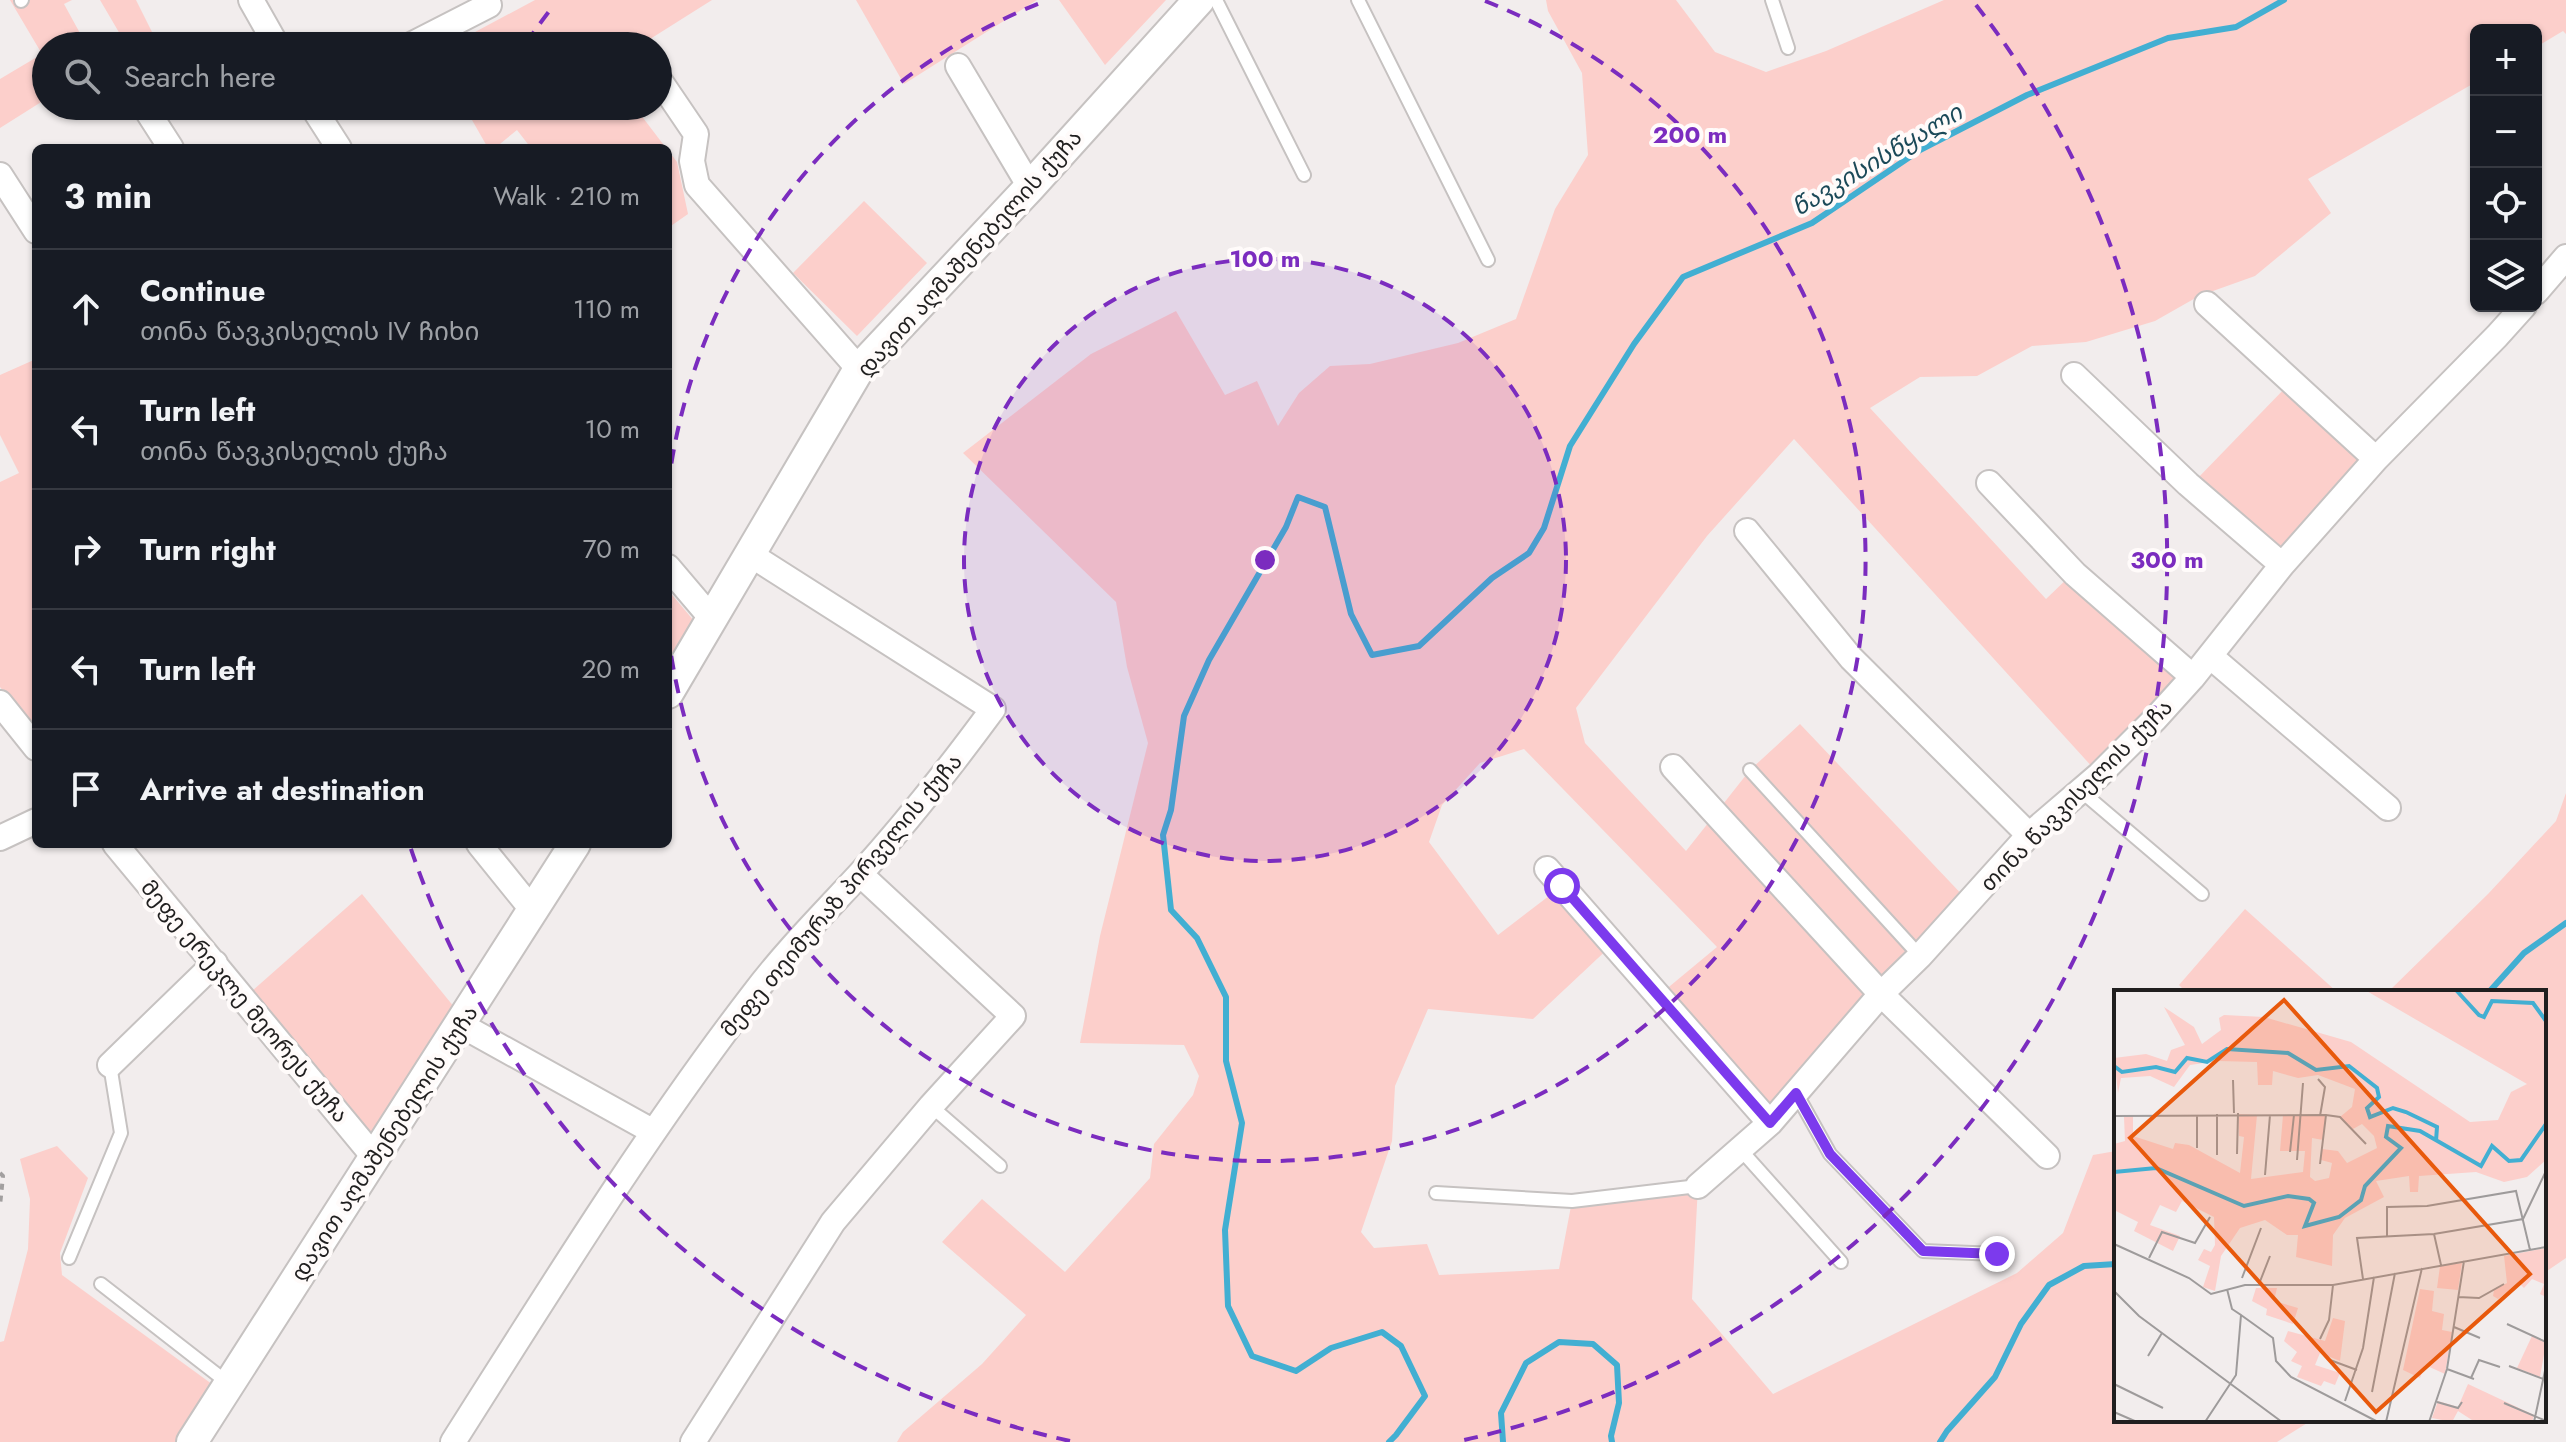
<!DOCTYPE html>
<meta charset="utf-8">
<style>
body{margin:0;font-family:Jost,"Noto Sans Georgian",sans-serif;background:#242831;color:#f1f3f6}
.controls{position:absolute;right:24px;top:24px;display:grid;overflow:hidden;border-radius:12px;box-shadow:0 2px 6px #0004}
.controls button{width:72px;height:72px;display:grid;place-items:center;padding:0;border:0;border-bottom:2px solid #363941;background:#171b24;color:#f1f3f6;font:40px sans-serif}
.stop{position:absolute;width:24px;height:24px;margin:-18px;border:6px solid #7c3aed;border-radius:50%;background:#fff}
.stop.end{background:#7c3aed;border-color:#fff;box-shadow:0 2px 8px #0008}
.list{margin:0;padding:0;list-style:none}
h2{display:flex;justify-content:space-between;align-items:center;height:104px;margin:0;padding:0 32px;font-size:34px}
h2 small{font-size:26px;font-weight:400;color:#9ea1a6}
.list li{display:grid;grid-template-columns:52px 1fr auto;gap:24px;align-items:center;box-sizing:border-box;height:120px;padding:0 32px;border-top:2px solid #363941}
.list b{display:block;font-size:30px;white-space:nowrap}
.list p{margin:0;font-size:26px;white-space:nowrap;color:#9ea1a6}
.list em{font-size:26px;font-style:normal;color:#9ea1a6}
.icon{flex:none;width:44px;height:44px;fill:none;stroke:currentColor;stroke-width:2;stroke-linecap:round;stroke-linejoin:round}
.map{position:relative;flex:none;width:2566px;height:1442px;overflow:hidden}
.search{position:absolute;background:#171b24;box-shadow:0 2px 6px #0004;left:32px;top:32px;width:640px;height:88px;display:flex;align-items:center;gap:20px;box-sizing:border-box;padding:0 28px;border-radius:44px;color:#9ea1a6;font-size:30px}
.panel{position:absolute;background:#171b24;box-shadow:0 2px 6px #0004;left:32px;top:144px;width:640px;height:704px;border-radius:12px}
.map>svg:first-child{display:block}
</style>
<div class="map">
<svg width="2566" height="1442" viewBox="0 0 2566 1442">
<rect width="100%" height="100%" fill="#f2eded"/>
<path fill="#fccfcb" d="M10 0H72L64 4 87 46H46V99L0 128V79L42 54Z
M100 0H136L155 38 142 46H127Z
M535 0H712L639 46H449Z
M856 0H1037L904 84Z
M1059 0H1166L1105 65Z
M1546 0H1676L1715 52 1766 72 1826 51 1944 0H2566V34L2563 31 2536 47V30H2476V82L2308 179 2331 213 2255 276 2199 296 2155 321 2086 342 2032 346 1977 376 1920 377 1870 408 2046 599 2071 575 2185 675 2095 770 1794 439 1707 536 1576 708 1585 743 1686 851 1750 770 1800 724 1969 902 1770 1123 1658 996 1717 947 1524 749 1480 763 1442 805 1429 842 1498 935 1562 886 1613 944 1533 1019 1428 1009 1395 1086 1392 1141 1361 1232 1374 1248 1427 1244 1439 1275 1559 1269 1572 1201 1698 1186 1692 1299 1773 1394 2017 1273 2063 1233 2093 1155 2116 1151V1420H2312L2277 1442H897L903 1432 982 1364 1026 1315 942 1242 982 1199 1065 1272 1150 1178 1154 1144 1193 1095 1199 1076 1184 1045 1080 1043 1100 936 1148 743 1127 667 1116 602 963 453 1091 354 1176 311 1225 395 1257 381 1278 426 1299 393 1330 366 1370 364 1458 343 1516 319 1555 209 1588 155 1582 73 1548 11Z
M464 106H634L666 148H531L517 130 495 148H488Z
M668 150 677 162 688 214 668 228Z
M864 201 927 263 857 336 793 273Z
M36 359V731L0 687V482L19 473 0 435V375Z
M2289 384 2368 457 2282 554 2196 480Z
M668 590 694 621 668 662Z
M2566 793V1258L2544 1273V992H2388L2488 894 2556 821Z
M362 894 459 1013 375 1143 251 992Z
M2245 909 2337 992H2186L2179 985Z
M57 1146 88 1178 60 1253 62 1275 216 1387 182 1442H0V1342L4 1341 28 1249 30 1199 20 1159Z"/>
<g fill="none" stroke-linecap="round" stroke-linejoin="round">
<path stroke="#42afd2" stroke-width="6" d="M2489 992 2524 953 2566 923
M1389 1442 1396 1435 1425 1396 1401 1346 1382 1332 1331 1348 1296 1371 1252 1356 1228 1306 1225 1230 1242 1123 1226 1061V997L1197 938 1171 910 1163 835 1171 810 1184 716 1209 660 1286 527 1298 497 1325 507 1351 614 1372 655 1419 646 1492 578 1529 553 1544 528 1570 446 1634 344 1683 277 1812 223 1920 150 2027 95 2168 38 2236 27 2284 0
M1503 1442 1501 1413 1526 1363 1559 1342 1593 1344 1617 1365 1619 1403 1611 1436 1612 1442
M1940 1442 1947 1431 1995 1377 2021 1324 2049 1285 2084 1266 2116 1264"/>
<defs>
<path id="service" d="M1216 0 1304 175
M1358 0 1488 260
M1772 0 1788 48
M21 1 22 0
M1750 770 1920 956
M2081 791 2202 894
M1796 1093 1830 1154 1923 1251 1997 1254
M931 1106 1000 1166
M1740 1149 1841 1262
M1436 1193 1572 1201 1698 1186
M69 1258 121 1133 110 1065
M101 1284 228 1383"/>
<path id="minor" d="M251 0 277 46
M409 46 489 5
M958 66 1030 187
M658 78 696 134 692 161 697 185 859 369
M144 106 171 148
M312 106 339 148
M0 175 36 231
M2536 292 2566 257
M2207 304 2376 459
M2074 375 2188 484 2282 565
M1989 483 2075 574 2193 677
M1747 531 1851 658 2029 835
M668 567 713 620
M2210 656 2388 808
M0 703 36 748
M1673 767 1881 994 2047 1156
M0 838 36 821
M115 844 375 1158
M479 844 534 912
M1547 869 1770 1123
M461 1025 652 1131
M110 1065 215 963
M1698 1186 1770 1123 1881 994 1920 956 2029 835 2099 775 2155 719 2193 677 2282 565 2376 459 2497 336 2524 306
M453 1442C549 1291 643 1138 752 996 785 952 823 914 860 874 908 821 951 766 993 709L751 555
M693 1442 833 1222 931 1106 1013 1016 860 874"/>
<path id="tertiary" d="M668 693 859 369 1030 187 1199 0
M192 1442 575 844"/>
</defs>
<use href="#service" stroke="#c6c2c1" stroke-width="16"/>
<use href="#minor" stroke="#c6c2c1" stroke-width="28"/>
<use href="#tertiary" stroke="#c6c2c1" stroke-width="34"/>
<path stroke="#a29f9f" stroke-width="4" stroke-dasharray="6 6" stroke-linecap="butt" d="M0 1173 3 1176 0 1206"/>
<use href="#service" stroke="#fff" stroke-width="12"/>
<use href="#minor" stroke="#fff" stroke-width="24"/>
<use href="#tertiary" stroke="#fff" stroke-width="30"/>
</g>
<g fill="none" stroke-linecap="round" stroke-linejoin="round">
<path stroke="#7c3aed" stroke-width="10" d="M1562 886 1770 1123 1796 1093 1830 1154 1923 1251 1997 1254"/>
</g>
<circle cx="1265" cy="560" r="301" fill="#7b2cbf" fill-opacity=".12"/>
<g fill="none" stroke="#7b2cbf" stroke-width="4" stroke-dasharray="14 10">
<circle cx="1265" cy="560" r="301"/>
<path d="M668 487A601 601 0 0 1 1045 1M1485 1A601 601 0 1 1 668 633"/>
<path d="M1070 1441A902 902 0 0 1 410 846M526 43A902 902 0 0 1 554 5M1976 5A902 902 0 0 1 1460 1441"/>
</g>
<g text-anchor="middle" stroke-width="8" stroke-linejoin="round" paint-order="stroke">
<g font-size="22" fill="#201f1f" stroke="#fffbfa">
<text transform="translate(969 253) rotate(-48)" y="8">დავით აღმაშენებელის ქუჩა</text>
<text transform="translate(2076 795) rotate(-45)" y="8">თინა წავკისელის ქუჩა</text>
<text transform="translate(841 895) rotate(-50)" y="8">მეფე თეიმურაზ პირველის ქუჩა</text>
<text transform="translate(245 1001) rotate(50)" y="8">მეფე ერეკლე მეორეს ქუჩა</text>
<text transform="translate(384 1143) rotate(-57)" y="8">დავით აღმაშენებელის ქუჩა</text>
</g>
<g font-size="24" font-style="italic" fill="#1b4958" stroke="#fffbfa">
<text transform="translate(1877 160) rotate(-31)" y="8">წავკისისწყალი</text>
</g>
</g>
<g transform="translate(2114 990)">
<rect width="432" height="432" fill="#f2eded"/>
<path d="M251 0H432V170L413 187 390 192 362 182 305 186 304 202H296L295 186 262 191 270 207 231 228 219 245 218 276 182 267 184 245H173L151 230 126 238 107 266 101 301 89 297 96 276 84 270 90 259 97 262 101 255 100 227 68 211 62 222 46 215 36 235 66 246 59 261 20 241 24 232 0 220V154L11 151 10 127 19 126V146L59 159 61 153 75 155 126 183 130 147 125 146 124 124 143 125 137 189 189 182 191 161H166L169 125H212L209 150 198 148 196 187 201 191 215 188 218 173 207 170 208 159 224 161 233 173 263 158 260 146 248 134 239 139 226 127 238 117 241 99 204 85 184 88 159 81 158 95H144L143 72 104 71 76 75 60 97 36 86 7 88 4 103 0 68 32 64 53 71 57 60 71 55 50 17 80 37 88 54 107 40 105 28 110 25 150 27 237 52 356 132 384 130 397 102 413 94ZM432 258V307L426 304 430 294 418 289 410 298 405 293 384 309 379 306 380 300 393 293 390 266ZM348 273 344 300 323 298 326 276ZM142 298H163L160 311 184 318 179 334 152 325 153 319 138 311ZM306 299 320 301 318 321 330 324 328 340 338 342 331 384 311 375 306 388 289 380ZM219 328 231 331 226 371 206 363 201 375 226 383 221 395 210 391 207 396 183 387 188 376 177 371 183 362 170 351 174 341 211 351ZM418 346 432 353 426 387 403 378ZM354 394 420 425 418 432H361L344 421 338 432 318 428 324 411 344 417Z" fill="#fccfcb"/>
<path fill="none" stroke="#42afd2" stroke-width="4" d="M342 0 365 25 370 27 378 11 419 13 432 31M0 76 8 82 42 77 61 82 73 68 93 72 113 59 174 63 202 80 235 76 263 98 265 107 253 118 256 127 279 118 292 122 323 137 322 151M0 182 42 178 130 216 174 206 195 209 200 213 191 236 225 227 247 210 251 196 287 158 272 147 274 136 306 141 367 176 378 156 395 171 407 170 432 134"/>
<path fill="none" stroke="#9e9b9b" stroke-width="2" d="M204 89 211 97 206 126M119 90 120 123M0 126 212 125 226 127 252 154M83 158V125M176 162 180 125M123 164 124 123M103 165V124M183 170 189 93M206 174 212 125M151 185 156 125M320 244 327 275M273 247V217L313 216 402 201 416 260M0 254 75 288 97 304 131 295H219L432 257M35 268 48 242 81 253 96 227M128 288 147 238M249 289 243 248 320 244 409 229 432 181M145 294 156 266M0 301 25 326 168 432M344 307 365 308 390 294M127 325 159 348 162 371 177 387 264 432M393 334 432 352M340 337 366 348M206 349 215 330 219 295M34 366 48 343M216 370 243 380M395 376 432 390M333 379 360 389M357 388 365 370 386 377M0 394 49 418M258 402 281 283M231 411 249 358 260 287M323 412 344 418 348 412M390 413 432 431M0 422 23 432M91 432 122 385 127 325 118 319 113 299M272 432 308 278M315 432 333 379 350 271M420 432 432 376"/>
<path fill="#e8590c" fill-opacity="0.15" stroke="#e8590c" stroke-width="4" d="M170 10 416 284 262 422 16 148Z"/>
<rect width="432" height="432" fill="none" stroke="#201f1f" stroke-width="4"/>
</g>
<circle cx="1265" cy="560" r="12" fill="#7b2cbf" stroke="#fffbfa" stroke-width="4"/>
<g font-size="24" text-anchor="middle" font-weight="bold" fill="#7b2cbf" stroke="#fffbfa" stroke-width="8" stroke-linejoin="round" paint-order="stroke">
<text x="1690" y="143">200 m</text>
<text x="1265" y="267">100 m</text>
<text x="2167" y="568">300 m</text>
</g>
</svg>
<div class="controls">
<button>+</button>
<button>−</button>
<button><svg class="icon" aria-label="locate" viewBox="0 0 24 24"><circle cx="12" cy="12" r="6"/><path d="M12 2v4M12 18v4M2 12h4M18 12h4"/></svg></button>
<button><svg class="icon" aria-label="layers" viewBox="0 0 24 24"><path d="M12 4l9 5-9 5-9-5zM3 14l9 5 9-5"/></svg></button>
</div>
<div class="stop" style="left:1562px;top:886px"></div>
<div class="stop end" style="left:1997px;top:1254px"></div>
<div class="search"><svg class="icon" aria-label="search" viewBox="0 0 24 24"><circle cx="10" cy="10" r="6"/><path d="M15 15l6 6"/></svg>Search here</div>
<section class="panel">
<h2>3 min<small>Walk · 210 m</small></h2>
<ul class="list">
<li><svg class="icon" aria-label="ahead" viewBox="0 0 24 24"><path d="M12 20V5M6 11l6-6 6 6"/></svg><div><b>Continue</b><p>თინა წავკისელის IV ჩიხი</p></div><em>110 m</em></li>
<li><svg class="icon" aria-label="left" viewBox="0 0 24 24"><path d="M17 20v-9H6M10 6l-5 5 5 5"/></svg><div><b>Turn left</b><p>თინა წავკისელის ქუჩა</p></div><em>10 m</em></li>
<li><svg class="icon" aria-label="right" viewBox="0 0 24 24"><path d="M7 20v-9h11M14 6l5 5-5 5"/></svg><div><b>Turn right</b></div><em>70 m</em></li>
<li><svg class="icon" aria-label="left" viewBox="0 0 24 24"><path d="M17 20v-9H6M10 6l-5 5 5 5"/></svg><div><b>Turn left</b></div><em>20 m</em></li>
<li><svg class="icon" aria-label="arrive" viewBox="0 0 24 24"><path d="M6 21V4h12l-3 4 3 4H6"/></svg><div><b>Arrive at destination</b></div></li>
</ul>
</section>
</div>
